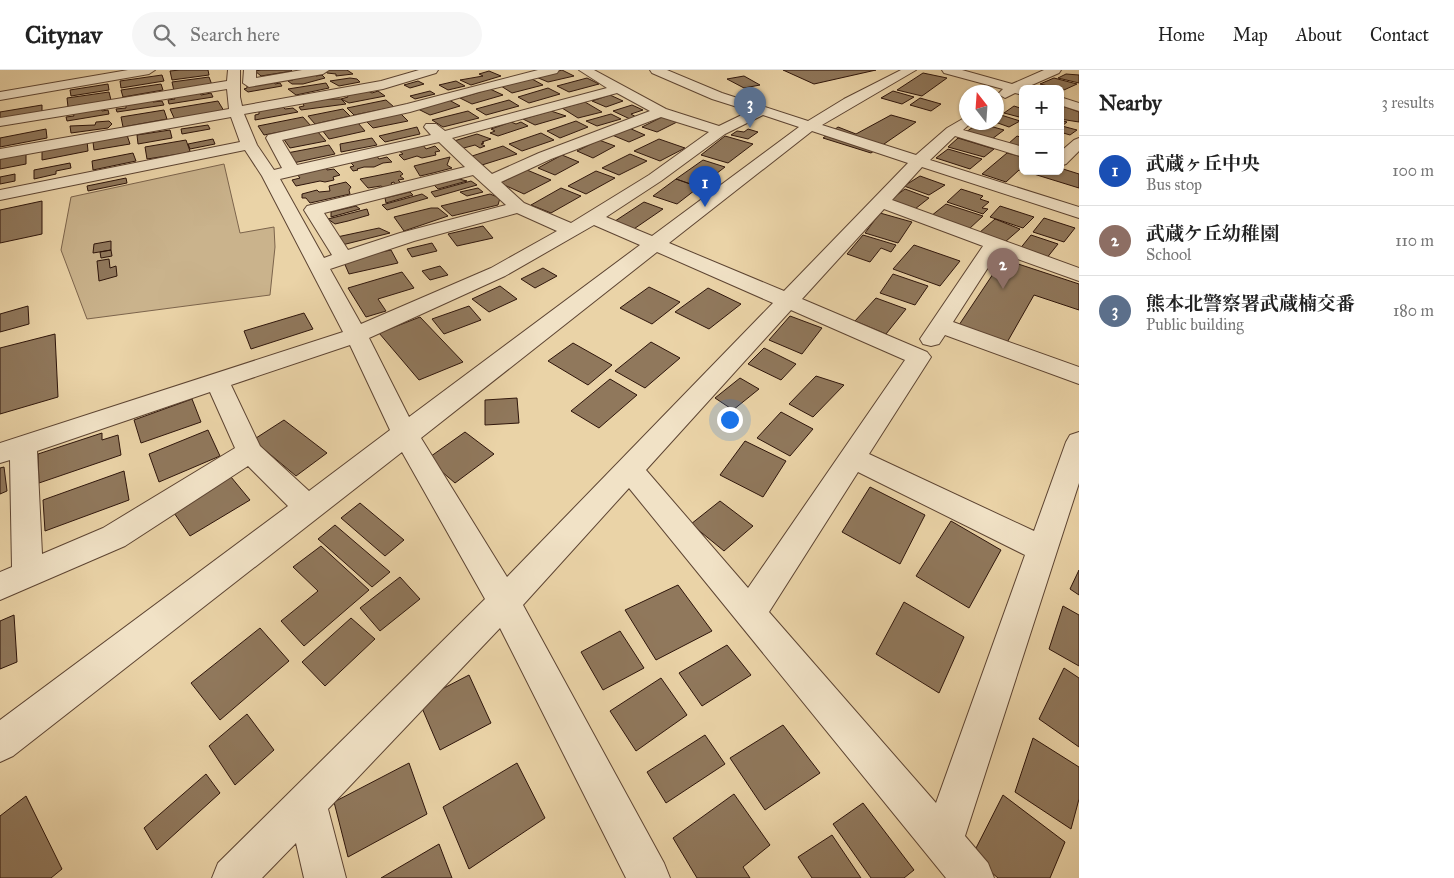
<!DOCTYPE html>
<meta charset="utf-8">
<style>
body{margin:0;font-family:"IM FELL Great Primer","Noto Serif JP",serif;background:#f6f6f6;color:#222}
.controls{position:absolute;right:15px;top:15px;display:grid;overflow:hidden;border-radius:8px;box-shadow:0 1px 4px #0004}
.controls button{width:45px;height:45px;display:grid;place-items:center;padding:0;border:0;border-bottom:1px solid #e0e0e0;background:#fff;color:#222;font:25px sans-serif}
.compass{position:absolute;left:959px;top:15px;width:45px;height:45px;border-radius:50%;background:#fff;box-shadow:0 1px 4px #0004;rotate:343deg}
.you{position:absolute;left:729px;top:349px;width:18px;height:18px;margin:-12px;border:4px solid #fff;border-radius:50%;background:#1a73e8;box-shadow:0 0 0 8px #1a73e833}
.badge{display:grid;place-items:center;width:32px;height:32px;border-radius:50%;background:#8f2418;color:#fff;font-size:16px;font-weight:700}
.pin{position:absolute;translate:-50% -41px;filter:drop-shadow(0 1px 2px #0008)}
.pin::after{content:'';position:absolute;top:26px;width:18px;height:15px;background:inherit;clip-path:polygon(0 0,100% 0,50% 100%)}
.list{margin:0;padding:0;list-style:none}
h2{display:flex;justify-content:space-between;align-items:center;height:65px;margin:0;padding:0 20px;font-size:21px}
h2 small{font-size:16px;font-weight:400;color:#767676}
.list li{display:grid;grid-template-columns:32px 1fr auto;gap:15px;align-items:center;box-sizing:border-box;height:70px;padding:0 20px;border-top:1px solid #e0e0e0}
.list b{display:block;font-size:19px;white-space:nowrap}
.list p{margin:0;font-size:16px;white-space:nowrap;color:#767676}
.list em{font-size:16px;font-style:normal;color:#767676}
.icon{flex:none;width:28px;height:28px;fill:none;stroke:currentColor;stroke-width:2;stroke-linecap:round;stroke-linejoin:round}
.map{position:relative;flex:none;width:1079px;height:808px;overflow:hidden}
header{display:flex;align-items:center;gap:30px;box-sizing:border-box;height:70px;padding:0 25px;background:#fff;border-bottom:1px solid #e0e0e0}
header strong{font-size:24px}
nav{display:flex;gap:28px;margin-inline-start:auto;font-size:18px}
.search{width:350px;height:45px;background:#f6f6f6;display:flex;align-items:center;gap:12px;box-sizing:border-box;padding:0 18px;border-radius:28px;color:#767676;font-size:19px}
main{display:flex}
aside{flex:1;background:#fff}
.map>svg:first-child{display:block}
</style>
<header>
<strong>Citynav</strong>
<div class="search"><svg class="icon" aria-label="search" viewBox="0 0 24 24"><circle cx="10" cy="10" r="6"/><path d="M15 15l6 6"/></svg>Search here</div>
<nav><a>Home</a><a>Map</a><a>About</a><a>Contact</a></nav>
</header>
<main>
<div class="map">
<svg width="1079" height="808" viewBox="0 0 1079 808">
<rect width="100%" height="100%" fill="#ead3a7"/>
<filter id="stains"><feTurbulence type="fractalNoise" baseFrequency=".004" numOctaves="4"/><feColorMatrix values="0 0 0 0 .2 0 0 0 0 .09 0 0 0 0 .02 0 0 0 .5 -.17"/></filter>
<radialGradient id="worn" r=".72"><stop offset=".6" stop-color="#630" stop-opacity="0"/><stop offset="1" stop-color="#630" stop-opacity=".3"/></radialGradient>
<path fill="#cab38c" stroke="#7c644c" d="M224 94 240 163 274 157 275 177 270 225 87 249 61 180 71 127Z"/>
<path fill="#90785c" stroke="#2e150b" d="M180 0H208L209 5 172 10 170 1Z
M261 0H291L292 1 261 6 255 1Z
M325 0H347L353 4 336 6V4L327 3Z
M562 0 574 6 548 12 536 7Z
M783 0H876L814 14Z
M489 1 501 6 471 15 460 10 483 6 479 4Z
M923 3 947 8 922 26 897 20Z
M315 4 316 6 322 5 325 8 303 14H292L288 11 293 10 292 8Z
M1066 4 1079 5V13L1058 8Z
M162 5 164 11 121 18 120 11Z
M744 6 760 15 744 18 727 9Z
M209 7 212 15 174 21 172 12Z
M350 8 357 9 360 12 339 16 330 11Z
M587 8 599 14 569 22 557 16Z
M1054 8 1077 14 1064 20 1040 14Z
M532 9 543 15 512 23 501 16Z
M273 11 275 14 280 13 282 16 248 22 244 19 247 18V16Z
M418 11 424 14 410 18 404 15Z
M456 11 465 16 448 20 439 15Z
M326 13 329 18 296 25 288 19Z
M108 14 109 20 71 26 70 20Z
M161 14 163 20 123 27 121 20Z
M548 18 560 24 529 33 518 27Z
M490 19 503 25 472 34 460 28Z
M368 21 372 23 378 21 385 26 349 33 341 29 348 27 347 25Z
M430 21 435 24 415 29 410 26Z
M893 21 914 27 902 34 881 28Z
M109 22 111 30 68 37 67 28Z
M200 23 201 25 211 23 213 27 169 34 168 30 175 29 174 27Z
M610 25 623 31 606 37 592 31Z
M920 28 941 34 931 41 910 35Z
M326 29H341L346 34 301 40 299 37 304 36 303 33Z
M152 30 153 32 162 31 164 35 117 42 116 39 126 38V35Z
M386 30 394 37 354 45 347 38Z
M449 30 460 36 430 45 418 39Z
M509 30 519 36 486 45 476 39Z
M218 31 224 41 175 50 170 39Z
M585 32 602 42 578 48 562 38Z
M42 35V43L0 50V42Z
M632 35 643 40 631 44 636 47 630 49 613 41Z
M1060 35 1079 42V52L1060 49Z
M1014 36 1023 39V48L1004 43Z
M283 37 285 39 293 38 298 42 255 50V45L259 44V41Z
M101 39 102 41 108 40 109 44 67 51 66 47 74 46 73 43Z
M343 39 350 46 315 54 308 46Z
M164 40 167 49 123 57 121 47Z
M468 41 479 48 443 57 432 50Z
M551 41 566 46 535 55 523 49Z
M400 43 408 51 373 58 366 51Z
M611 44 621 49 597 56 586 51Z
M891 45 916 52 871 83 823 68 838 57 856 64Z
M1001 45 1020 51 1009 57 995 52 996 47Z
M303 47 311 56 264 65 258 56Z
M662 47 677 52 657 62 642 57Z
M1060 50 1067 52 1062 56 1077 60 1070 65 1060 62Z
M109 51 112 54 108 58 71 63 70 56 95 55 96 52Z
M576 51 588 57 560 68 547 61Z
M511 52 516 54 521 52 528 56 498 66 490 63 495 61 491 59Z
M358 53 365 61 329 69 322 60Z
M979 53 1004 60 992 69 966 62Z
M208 55 210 59 182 64 181 59Z
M417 57 420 64 385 72 379 66Z
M629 58 645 65 629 72 612 65Z
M46 59 47 68 0 77V68Z
M748 59 758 62 748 69 731 65 737 61 744 62Z
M170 60 172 68 138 74 137 65Z
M317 61 326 71 290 78 283 68Z
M541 63 554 70 522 81 509 74Z
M477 64 491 69 482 72 484 73 481 74 485 76 480 78 475 75 460 79 454 75 459 74 454 71Z
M127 65 130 74 94 80 93 72Z
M725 66 753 74 728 93 701 85Z
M1017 66 1023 68V78L1008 74Z
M372 68 377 75 341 82 340 74Z
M958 68 994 79 984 87 948 77Z
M213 69 215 74 190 79 188 74Z
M659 69 685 78 660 91 634 81Z
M186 70 190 81 186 83 147 89 145 77Z
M599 70 615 76 593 88 577 81Z
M87 71 88 81 42 90V80Z
M329 75 335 84 293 93 287 83Z
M423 75 426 79 435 76 440 81 435 82 436 85 422 88 417 86 404 90 399 85 403 84 398 80Z
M503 76 517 84 482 95 469 87Z
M948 79 982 89 970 99 936 88Z
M133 83 136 91 93 100 92 91Z
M1007 83 1023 87V101L1019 100 1006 112 982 104Z
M26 84V94L0 99V89Z
M630 84 647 91 619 105 602 98Z
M376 85 379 89 387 87 392 92 383 93 374 97H364L357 99 358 100 353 101 350 97 354 96 350 92Z
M562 85 579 92 555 105 538 98Z
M450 87 447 95 452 98 433 103 420 106 414 96Z
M703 90 725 97 699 117 676 109Z
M70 93 71 98 56 101V104L34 109V100Z
M326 97 327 100 334 99 340 105 333 107 334 110 325 112 320 111 296 116 292 110 300 108 297 104Z
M1060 98 1079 104V118L1024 101H1060Z
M527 100 551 110 524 124 500 113Z
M400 101 403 104 400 106 404 109 398 110 402 114 396 116 394 112 391 113 394 117 387 120 381 116 368 118 360 109Z
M596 101 615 108 586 124 568 116Z
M15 104V111L0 114V107Z
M920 106 945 115 929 125 904 116Z
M126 108 127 113 88 121 87 116Z
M459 109 467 111 438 119 434 115Z
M676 109 699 117 677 134 653 126Z
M471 111 477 115 435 127 431 122Z
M346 112 351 117 349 120 350 124 310 133 306 128H302V124L317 120 319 122 330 121 329 116Z
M478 118 483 122 467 126 460 122Z
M561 118 581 126 551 143 531 135Z
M905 119 929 128 915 139 890 130Z
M961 119 983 126 980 129 989 132 982 138 988 139 983 144 947 132Z
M410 122 413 125 386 133 385 128Z
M422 124 428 128 387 140 382 135Z
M490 124 500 128 498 135 452 146 441 136Z
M42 131V164L0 173V140Z
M644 132 663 139 628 163 609 155Z
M946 134 983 146 969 159 931 146Z
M356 136 360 139 331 147V142Z
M1000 136 1034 147 1023 158 990 147Z
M431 138H438L448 146 404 161 394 147Z
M367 139 369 145 348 151 335 154 328 149Z
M880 143 912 152 898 173 865 163Z
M1044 148 1075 158 1064 172 1033 162Z
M995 149 1020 159 1005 172 979 163Z
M483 156 493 168 457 176 448 164Z
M379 158 390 163 342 175 337 167Z
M863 165 896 175 891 182 881 178 870 192 847 184Z
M1031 165 1058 174 1046 189 1019 180Z
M111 171V180L93 183 94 174Z
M432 173 437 181 412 187 407 179Z
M914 175 960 191 940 216 893 199Z
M111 180 112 186 101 188 100 182Z
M391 180 398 193 349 204 343 190Z
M109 189 110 198 116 196 117 206 99 211 97 191Z
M1003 189 1079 214V240L1034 225 1005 276 957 258Z
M440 196 448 205 430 210 422 201Z
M543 198 557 206 535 218 521 209Z
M402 202 414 218 378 229 386 241 366 247 348 218Z
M893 204 928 216 915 235 880 223Z
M500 216 517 229 489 242 472 229Z
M649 217 680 232 652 254 620 238Z
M708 218 741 234 709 259 675 242Z
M876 228 906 239 886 264 855 251Z
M28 236 29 254 0 262V244Z
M469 236 481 250 444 264 432 249Z
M304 243 313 259 251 279 244 261Z
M790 246 822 258 802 284 769 270Z
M420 247 463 292 419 310 379 263Z
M55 264 58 327 0 344V278Z
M651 272 680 288 645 318 615 301Z
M573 273 612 295 588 315 548 291Z
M764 278 796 294 781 310 748 294Z
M816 306 844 315 813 347 789 334Z
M740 308 759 319 733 340 715 328Z
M610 309 637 325 599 358 571 341Z
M517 328 519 353 485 355V330Z
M192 329 201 352 141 373 134 350Z
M781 342 813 359 790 386 757 368Z
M284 350 327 383 296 406 253 370Z
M208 360 220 386 159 412 149 384Z
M465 362 494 384 455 413 427 389Z
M102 363V370L118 365 121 385 39 413 38 384Z
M745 371 786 391 763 427 720 405Z
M4 397 7 421 0 424V398Z
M124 401 129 430 45 461 43 430Z
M231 407 250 430 190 466 172 440Z
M870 417 925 445 900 494 842 462Z
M720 431 753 456 724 481 691 454Z
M360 433 404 470 385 486 341 448Z
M951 451 1001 480 969 538 916 506Z
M335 455 390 502 372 517 318 469Z
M321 476 369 520 304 576 281 551 318 521 293 497Z
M1079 500V525L1070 519Z
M400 507 420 529 380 561 360 538Z
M678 515 712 561 656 590 625 540Z
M904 532 964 567 939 623 876 584Z
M1063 536 1079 545V596L1049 579Z
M14 545 17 592 0 599V551Z
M351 548 375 569 325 616 302 592Z
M260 558 289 591 220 650 191 613Z
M620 561 644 598 603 620 581 582Z
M727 575 751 605 702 636 679 603Z
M1064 598 1079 608V677L1039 649Z
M469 605 491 653 440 680 419 631Z
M661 608 687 645 636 681 610 641Z
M247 644 274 680 235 715 209 676Z
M783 655 820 703 765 740 730 688Z
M705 665 725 694 666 733 647 702Z
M1033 668 1079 697V729L1071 759 1015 722Z
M409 693 427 744 348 787 334 732Z
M517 693 545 748 469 799 443 737Z
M206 704 220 723 157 780 144 758Z
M734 724 770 775 743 797 750 808H697L673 768Z
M1003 725 1065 772 1050 808H998L972 786Z
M26 726 62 799 51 808H0V746Z
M863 733 914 800 904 808H871L833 754Z
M832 765 861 808H812L798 787Z
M439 774 452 808H381Z"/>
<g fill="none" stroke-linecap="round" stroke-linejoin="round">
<defs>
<path id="minor" d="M128 0H155L149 4 0 30V22Z
M228 0H240V27L242 36 381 11 419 0H438L436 3 383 19 244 44 257 75 274 100 282 98 266 68 268 65 407 34 538 0H559L557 3 479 22 410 42 282 70 297 95 431 65 424 57 426 54H436L445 61 607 18 579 0H594L666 39 719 56 750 41 712 29 652 3 650 0H667L722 23 808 51 844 29 901 0H916L822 55 916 85 947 58 966 47V52H972L963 60 1023 77V87L955 66 930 90 1079 137V148L922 97 892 130 1079 198V211L998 182 953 252 1079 297V314L945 265 939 274 931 276 923 274 920 269 983 176 884 139 802 229 927 282 931 287 869 384 1034 461 1066 372 1070 365 1079 362V413L965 766 988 793 994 808H946L629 418 523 535 664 793 670 808H626L500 558 328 739 346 808H304L296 773 262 808H212L218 793 485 529 402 382 13 686 0 692V650L288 436 248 396 125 476 0 530V502L12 497 10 390 0 393V373L343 262 262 106 245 80 0 130V120L240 72 231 47 0 89V79L229 39 227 19 0 56V48L227 11ZM617 23 650 41 539 83 492 104 452 68ZM763 45 799 57 652 166 606 147 661 111 725 64ZM661 47 709 62 649 105 571 153 524 133 501 112 551 89ZM812 61 908 93 784 221 669 173ZM439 72 465 97 307 136 304 140 332 185 324 188 280 109ZM473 105 506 135 400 163 348 180 324 143ZM517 143 557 161 491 198 361 254 330 199 414 171ZM594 155 640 175 409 347 369 268 505 206ZM657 182 773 233 507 507 421 368ZM791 240 905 290 748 518 646 400ZM350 275 390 360 309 421 260 376 231 315ZM210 322 235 378 103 458 42 484 37 381ZM858 402 1025 485 936 733 769 542Z
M244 0H256V8L302 0H329L323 4 249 17 243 13Z
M942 0H962L1012 14 1044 0H1061L1059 3 1025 18 1028 19H1023V25L1015 23 1005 28 998 24 1003 19 944 3Z
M1060 27 1079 33V41L1060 35Z
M1079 68V81L1066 94 1060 96V82L1074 70Z"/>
</defs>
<use href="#minor" stroke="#5d4432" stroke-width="2"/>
<use href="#minor" fill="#f1e2c6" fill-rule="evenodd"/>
</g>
<rect width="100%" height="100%" filter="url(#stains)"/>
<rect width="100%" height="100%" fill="url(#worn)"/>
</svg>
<div class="controls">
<button>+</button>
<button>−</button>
</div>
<svg class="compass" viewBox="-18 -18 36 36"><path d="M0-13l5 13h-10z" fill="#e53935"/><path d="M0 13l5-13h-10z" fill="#767676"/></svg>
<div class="you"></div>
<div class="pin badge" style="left:705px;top:137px;background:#1a4fb4">1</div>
<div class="pin badge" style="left:1003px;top:219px;background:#8d6e63">2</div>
<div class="pin badge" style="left:750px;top:58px;background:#5c6f8a">3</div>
</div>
<aside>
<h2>Nearby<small>3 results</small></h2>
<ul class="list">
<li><span class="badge" style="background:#1a4fb4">1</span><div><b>武蔵ヶ丘中央</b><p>Bus stop</p></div><em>100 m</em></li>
<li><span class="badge" style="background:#8d6e63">2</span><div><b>武蔵ケ丘幼稚園</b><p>School</p></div><em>110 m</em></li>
<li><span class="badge" style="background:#5c6f8a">3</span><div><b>熊本北警察署武蔵楠交番</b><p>Public building</p></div><em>180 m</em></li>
</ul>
</aside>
</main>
